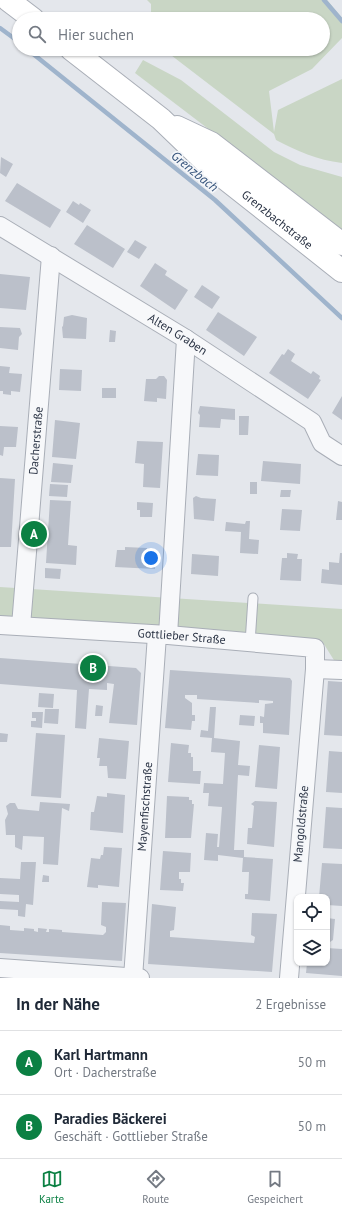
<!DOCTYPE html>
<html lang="de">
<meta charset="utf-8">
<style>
body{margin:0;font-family:"PT Sans",sans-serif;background:#f6f6f7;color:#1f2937}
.controls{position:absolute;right:12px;bottom:12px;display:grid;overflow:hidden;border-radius:8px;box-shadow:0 1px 3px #0004}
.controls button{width:36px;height:36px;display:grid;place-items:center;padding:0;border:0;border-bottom:1px solid #e0e1e3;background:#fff;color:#1f2937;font:20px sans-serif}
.you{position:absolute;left:151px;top:558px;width:14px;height:14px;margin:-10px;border:3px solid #fff;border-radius:50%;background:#1a73e8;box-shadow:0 0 0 6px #1a73e833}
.badge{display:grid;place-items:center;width:26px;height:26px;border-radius:50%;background:#0b8043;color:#fff;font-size:13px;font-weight:700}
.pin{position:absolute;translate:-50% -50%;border:2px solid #fff;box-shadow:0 1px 4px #0006}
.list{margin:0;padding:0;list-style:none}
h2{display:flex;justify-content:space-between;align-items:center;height:52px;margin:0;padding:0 16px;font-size:17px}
h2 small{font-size:13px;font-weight:400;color:#747a83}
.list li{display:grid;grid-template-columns:26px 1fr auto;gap:12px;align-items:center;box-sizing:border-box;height:64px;padding:0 16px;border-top:1px solid #e0e1e3}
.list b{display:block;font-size:15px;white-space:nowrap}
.list p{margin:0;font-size:13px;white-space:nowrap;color:#747a83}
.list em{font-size:13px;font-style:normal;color:#747a83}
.icon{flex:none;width:22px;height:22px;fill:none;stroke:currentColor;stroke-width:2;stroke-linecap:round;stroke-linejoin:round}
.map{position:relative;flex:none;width:342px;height:978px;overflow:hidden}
.search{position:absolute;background:#fff;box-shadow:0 1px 3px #0004;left:12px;right:12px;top:12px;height:44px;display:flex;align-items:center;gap:10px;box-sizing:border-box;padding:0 14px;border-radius:22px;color:#747a83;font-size:15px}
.sheet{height:180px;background:#fff}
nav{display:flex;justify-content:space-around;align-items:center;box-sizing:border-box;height:56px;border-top:1px solid #e0e1e3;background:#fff;font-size:11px;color:#747a83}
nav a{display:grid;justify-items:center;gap:2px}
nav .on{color:#0b8043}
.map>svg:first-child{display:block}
</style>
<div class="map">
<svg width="342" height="978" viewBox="0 0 342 978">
<rect width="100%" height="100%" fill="#e4e7ec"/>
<path fill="#c9d6c5" d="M147 0H327L342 18V38L312 69 269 91 274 132 278 110 342 79V163C317 160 297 151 276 140L274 134 163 49H323V19H151V4Z
M143 60 181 80 274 152 300 165 342 177V231L135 73Z
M0 587 342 609V665H337L322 641 0 619Z"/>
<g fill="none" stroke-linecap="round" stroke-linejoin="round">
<path stroke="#9fb4cc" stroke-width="4.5" d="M324 0 342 21
M0 28 19 42
M27 49 215 200 342 318"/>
</g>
<path fill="#bbc0ca" d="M1 157 13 164 6 177 0 173Z
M17 183 61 210 50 228 5 201Z
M73 201 79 205 80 203 91 210 83 223 66 212Z
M87 225 125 249 113 268 74 244Z
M135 240 147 247 139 259 127 252Z
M155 263 167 271 165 275 188 290 175 310 140 286Z
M0 274 30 277 26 310 0 308Z
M202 285 220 297 212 309 194 297Z
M218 312 257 337 244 356 206 330Z
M72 315 87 318 86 339 63 338 62 327 63 326 64 317Z
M0 327 20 328 22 334 19 337 18 350 0 348Z
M110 330 116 331 115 342H109Z
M288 349 295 354 291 361 311 374 313 371 320 376 319 379 321 380 308 399 269 373 282 354 284 355Z
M0 366 10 367 9 373 22 374 20 392 11 391V395L3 394V391H0Z
M60 369 82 370 81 391 59 390Z
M159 376H164L167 380 166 399 157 398V402L144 401 146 379H156Z
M102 388H116V398H102Z
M342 396V420L332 413Z
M200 406 235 409V420L221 419 220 428 199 427 200 415 198 413Z
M239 416H249L248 435H239Z
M55 420 80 423 76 459 52 457Z
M0 426 18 427 16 447H4L3 456 0 455Z
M137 441 163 442 160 488 143 487 144 464 135 463Z
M198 454 219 455 218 476 196 475Z
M263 461 301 464 300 484 261 481Z
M53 463 73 465 71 483 51 482Z
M0 478 15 479 11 547H0Z
M250 482H257V494H250Z
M50 484 68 485 67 497 49 496Z
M281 490H291L290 497H280Z
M196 496 201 498 216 499 214 521 194 519 193 498Z
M50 500 71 501 68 545 77 546 76 565 46 563Z
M338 501 342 502V520H336Z
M137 502 153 503 152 517H140V510H137Z
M282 509 302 510 300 531 280 530Z
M246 521H250L249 539 259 540 258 554 240 553 241 532 225 531 226 522 245 524Z
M125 547 147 548V551L156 552 155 569 115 567 117 550H125Z
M287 553 298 554 297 559H302L301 581 280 580 282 558H287Z
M340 553H342V585L321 583 322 569 329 570V562L339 563Z
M192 554 219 556 218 576 191 574Z
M45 568 61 569 60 579 45 578Z
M0 658 136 668 141 673 137 725 109 723 114 684 107 683V690L89 689 86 729 75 728 77 690 0 684Z
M170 670 290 678 292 681 289 735 263 733V723H260V716L264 717 265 704 273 703V701L259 700V703L197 699V695H185V698L192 703V715H195V721H192L191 730 165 728Z
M328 681 342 682V736L324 735Z
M39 693 54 694 53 708 38 707Z
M96 705 103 706 102 716H95Z
M210 707H216L214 738 240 741 238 765 250 766 249 776 238 775 234 850H244V857L273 859 270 901 245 899V894H248L249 872H242L243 858 218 855V861L204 860 206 833 218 834 217 847H219L222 807 208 806 209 793H203L204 783 223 784 225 753 211 752 212 738 200 737 201 730 208 731Z
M45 709H59L58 724 44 723Z
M32 712H43L42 728 31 727V721H36V718H32Z
M240 715 255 716 254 726 239 725Z
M0 733 8 734 7 742H0Z
M36 733 65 735 61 798 31 796Z
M99 738 129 741 126 779 108 778 107 766H99L100 758H97Z
M171 743 189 745 188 753H191V757H193V771H201L200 784 168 782Z
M259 745 280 747 277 789 255 787Z
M329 751 342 752V793L326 792Z
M107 793 125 795 123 833 90 830 91 812H94L97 796 107 797Z
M167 796 189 797V800H192V804H194L191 838H165Z
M255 801 277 802 274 847 247 844 248 828H252L254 806 251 804Z
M40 802 70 804 69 811 62 808 58 865 43 864 44 837 23 836 22 850 15 847V835H6L5 820 8 814 6 806 10 803H15L18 809 39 811Z
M326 807 342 808V849L323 848Z
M104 847 122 848 119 887 98 885V888L87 887 91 858 100 859 101 855H103Z
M163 851 191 853 190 872H179V879H181V883H184L183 891 160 890Z
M21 862H36L33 905 26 904 25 917 18 916V910L0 909V901L19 902V895L0 894V878L20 879Z
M322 863 342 864V906L327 905V897H319Z
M43 875 49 876V882H42Z
M102 902 126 903 122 961 0 953V925L10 926V930L24 931V928L34 929V931L38 932V928L47 929 46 932H49V929L62 930V932L103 935 106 932V927L101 925Z
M152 904 176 907 174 930 170 931V937L254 943 255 937 251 935 252 913 277 914 272 972 148 964Z
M327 918 335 919 333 940 330 942H327Z
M327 948 342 949V976L306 973 307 963H327Z"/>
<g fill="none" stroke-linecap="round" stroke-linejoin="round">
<defs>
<path id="lane" d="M250 643 253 598"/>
<g id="street">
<path id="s1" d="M0 226 186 339 312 422 322 443 342 456"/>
<path id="s2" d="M0 625 168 635 315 648V669L289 978"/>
<path id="s3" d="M21 626 51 256"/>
<path d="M168 635 186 339"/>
<path d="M315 669 342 670"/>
<path d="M0 968 140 978"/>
<path id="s4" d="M133 978 157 635"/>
</g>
<g id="secondary">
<path d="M8 0 33 19"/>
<path id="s5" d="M71 49 161 119 213 169 342 271"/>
<path d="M177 127 211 143 342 244"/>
</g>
</defs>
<use href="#lane" stroke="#a9aeb7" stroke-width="11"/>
<use href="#street" stroke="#a9aeb7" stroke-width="20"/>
<use href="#secondary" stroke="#a9aeb7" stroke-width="24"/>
<use href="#lane" stroke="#f7f8fa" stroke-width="9"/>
<use href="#street" stroke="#f7f8fa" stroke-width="18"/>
<use href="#secondary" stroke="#fff" stroke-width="22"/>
</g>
<g text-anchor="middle" stroke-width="3.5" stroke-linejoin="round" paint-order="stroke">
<g font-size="12" fill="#2b3445" stroke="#f4f6f9">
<text dy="4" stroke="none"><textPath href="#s5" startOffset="268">Grenzbachstraße</textPath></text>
<text dy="4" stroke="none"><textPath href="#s1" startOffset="208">Alten Graben</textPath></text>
<text dy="4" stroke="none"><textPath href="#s3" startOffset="186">Dacherstraße</textPath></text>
<text dy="4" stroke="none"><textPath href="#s2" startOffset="182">Gottlieber Straße</textPath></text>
<text dy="4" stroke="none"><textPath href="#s4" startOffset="172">Mayenfischstraße</textPath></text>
<text transform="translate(301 824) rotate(-85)" y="4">Mangoldstraße</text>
</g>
<g font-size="13" font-style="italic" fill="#34527a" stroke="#f4f6f9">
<text transform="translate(195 171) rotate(39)" y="5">Grenzbach</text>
</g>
</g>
</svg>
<div class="controls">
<button><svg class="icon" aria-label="locate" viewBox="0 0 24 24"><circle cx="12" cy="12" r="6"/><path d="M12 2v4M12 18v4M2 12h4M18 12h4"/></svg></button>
<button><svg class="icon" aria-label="layers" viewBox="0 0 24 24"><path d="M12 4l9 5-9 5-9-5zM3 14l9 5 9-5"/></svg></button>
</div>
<div class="you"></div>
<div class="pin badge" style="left:34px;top:534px">A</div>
<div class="pin badge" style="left:93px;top:668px">B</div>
<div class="search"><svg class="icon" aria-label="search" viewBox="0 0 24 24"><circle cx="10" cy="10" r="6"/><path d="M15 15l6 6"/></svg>Hier suchen</div>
</div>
<section class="sheet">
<h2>In der Nähe<small>2 Ergebnisse</small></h2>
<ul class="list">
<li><span class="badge">A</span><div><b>Karl Hartmann</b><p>Ort · Dacherstraße</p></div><em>50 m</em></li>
<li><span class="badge">B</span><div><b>Paradies Bäckerei</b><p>Geschäft · Gottlieber Straße</p></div><em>50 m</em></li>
</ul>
</section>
<nav>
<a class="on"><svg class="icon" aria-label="map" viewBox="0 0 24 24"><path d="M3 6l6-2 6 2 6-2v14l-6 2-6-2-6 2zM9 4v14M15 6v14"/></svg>Karte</a>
<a><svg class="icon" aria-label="directions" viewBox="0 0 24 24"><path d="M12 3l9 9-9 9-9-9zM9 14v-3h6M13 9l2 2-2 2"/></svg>Route</a>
<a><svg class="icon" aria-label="saved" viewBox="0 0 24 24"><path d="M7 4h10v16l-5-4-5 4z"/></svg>Gespeichert</a>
</nav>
